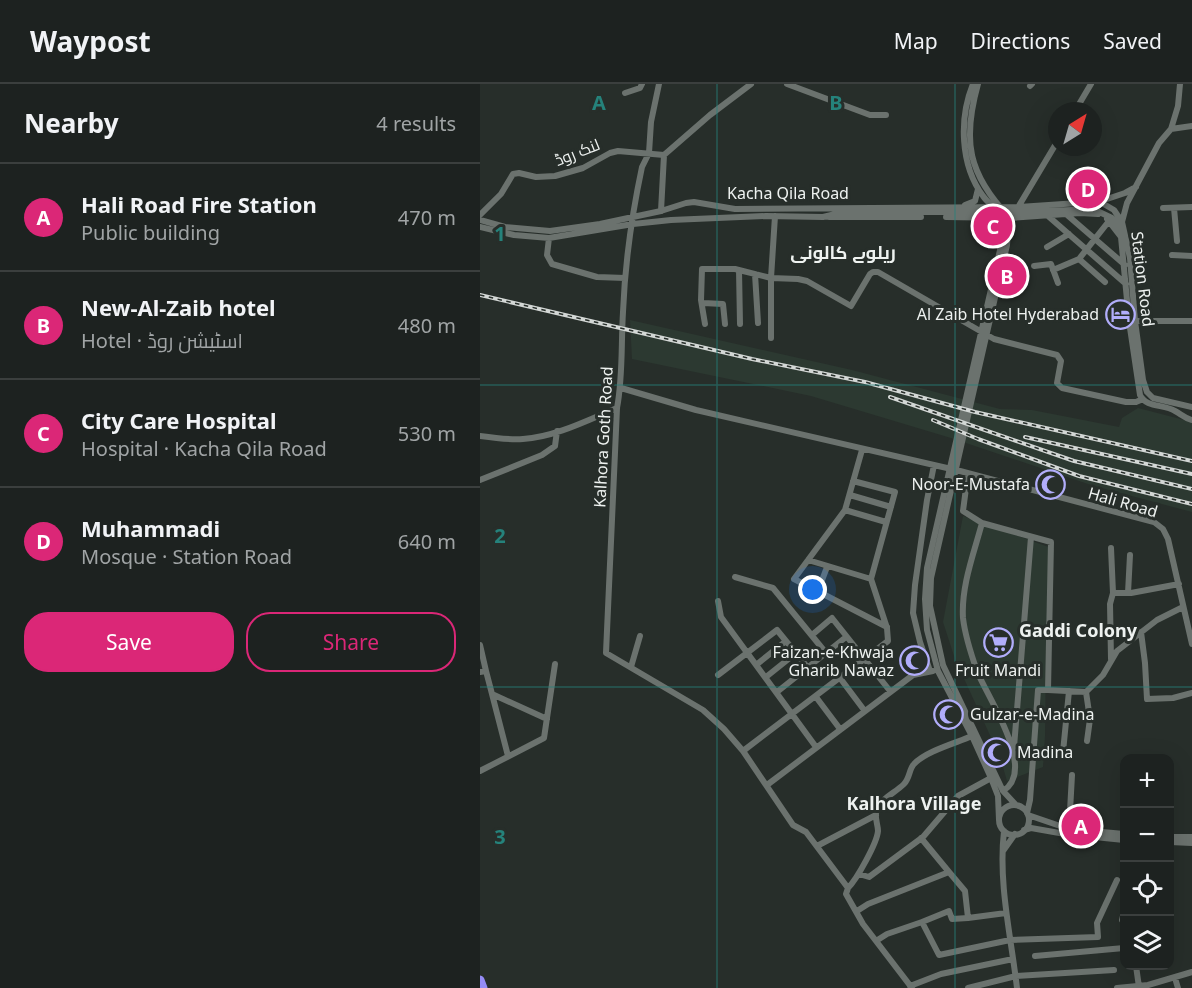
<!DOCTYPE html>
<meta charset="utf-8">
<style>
body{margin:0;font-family:"Noto Sans",Cairo,sans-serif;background:#252a29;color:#f1f3f6}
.controls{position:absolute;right:18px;bottom:18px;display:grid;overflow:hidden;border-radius:12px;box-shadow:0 6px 24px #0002}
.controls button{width:54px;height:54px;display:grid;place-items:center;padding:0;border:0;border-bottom:2px solid #3b3f3e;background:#1d2220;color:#f1f3f6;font:30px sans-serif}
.compass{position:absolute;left:568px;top:18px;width:54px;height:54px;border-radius:50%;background:#1d2220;box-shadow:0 6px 24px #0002;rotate:37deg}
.you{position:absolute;left:333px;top:506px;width:21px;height:21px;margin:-15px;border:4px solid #fff;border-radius:50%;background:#1a73e8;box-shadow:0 0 0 9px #1a73e833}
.badge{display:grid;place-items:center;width:39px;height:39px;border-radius:50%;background:#db2777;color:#fff;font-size:20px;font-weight:700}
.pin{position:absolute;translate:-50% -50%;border:3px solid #fff;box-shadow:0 2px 6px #0006}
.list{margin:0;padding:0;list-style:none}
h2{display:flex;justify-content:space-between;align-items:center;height:78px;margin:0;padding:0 24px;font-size:26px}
h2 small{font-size:20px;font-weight:400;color:#a0a4a5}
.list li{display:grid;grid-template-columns:39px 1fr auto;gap:18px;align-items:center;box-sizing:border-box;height:108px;padding:0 24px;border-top:2px solid #3b3f3e}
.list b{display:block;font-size:22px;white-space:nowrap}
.list p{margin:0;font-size:20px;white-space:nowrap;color:#a0a4a5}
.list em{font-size:20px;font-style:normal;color:#a0a4a5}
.actions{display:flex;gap:12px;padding:18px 24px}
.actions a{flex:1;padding:14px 0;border:2px solid #db2777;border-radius:24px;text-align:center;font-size:21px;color:#db2777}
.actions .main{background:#db2777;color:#fff}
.icon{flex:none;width:33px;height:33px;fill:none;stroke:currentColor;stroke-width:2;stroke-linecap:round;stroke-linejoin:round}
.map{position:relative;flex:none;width:712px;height:904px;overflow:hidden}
header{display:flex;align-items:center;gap:36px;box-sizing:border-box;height:84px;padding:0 30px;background:#1d2220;border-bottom:2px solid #3b3f3e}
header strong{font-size:28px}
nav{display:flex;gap:33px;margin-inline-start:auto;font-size:21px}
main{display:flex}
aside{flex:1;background:#1d2220}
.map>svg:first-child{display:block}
</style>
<header>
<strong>Waypost</strong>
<nav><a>Map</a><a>Directions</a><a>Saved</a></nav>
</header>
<main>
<aside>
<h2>Nearby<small>4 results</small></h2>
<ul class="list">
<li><span class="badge">A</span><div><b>Hali Road Fire Station</b><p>Public building</p></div><em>470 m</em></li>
<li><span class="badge">B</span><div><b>New-Al-Zaib hotel</b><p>Hotel · اسٹیشن روڈ</p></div><em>480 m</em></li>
<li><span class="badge">C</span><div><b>City Care Hospital</b><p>Hospital · Kacha Qila Road</p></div><em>530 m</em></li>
<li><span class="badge">D</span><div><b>Muhammadi</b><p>Mosque · Station Road</p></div><em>640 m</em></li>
</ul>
<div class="actions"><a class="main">Save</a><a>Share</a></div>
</aside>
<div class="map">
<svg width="712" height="904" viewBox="0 0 712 904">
<rect width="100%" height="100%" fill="#272e2a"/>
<path fill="#2c3931" d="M150 236 372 286 520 325 552 326 639 343 642 334 658 324 712 338V428L614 402 471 354 331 312 152 275Z
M483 432 574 465 566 568 565 652 563 683 527 697 520 673 475 575 463 538Z"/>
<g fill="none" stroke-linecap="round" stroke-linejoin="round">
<path stroke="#6b726e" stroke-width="6" d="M179 0 171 38 169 69 162 83C152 130 145 179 143 228 141 260 143 293 137 324L126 569 223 626 244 645 263 667 313 741 326 748 368 804C377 795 397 759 398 747 398 741 395 735 396 729 400 714 414 710 424 700 430 694 429 685 434 680 446 667 476 659 492 652
M307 0 390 31H406
M493 0C479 34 480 81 503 112 509 121 523 129 526 140L447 484 445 515 447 546 458 587 492 652 511 694 518 712 519 736
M498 0C482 57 488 90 529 133L527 161 451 494 450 522 463 581 523 707 536 721
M550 2 552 0
M145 9 160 4 162 0
M595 27 611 0
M691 45 712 42
M618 118 645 109 656 103
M485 121 495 117 498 105
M683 124 712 123
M694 124 697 157
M537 125 577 58
M181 127 184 71
M586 130 645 181
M0 131 21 110 33 90 39 89 56 93 75 92 103 84 130 69 138 67 184 71 230 31 271 0
M568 132 646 200
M349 133H441
M466 133 530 134 600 129 618 130
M627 135 641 153 649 237 660 311C666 324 684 320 695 327 701 330 704 334 712 336
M0 136 25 143 70 147 120 140 181 127 206 119 214 118 255 125 539 123 613 118 622 119 634 126 642 138 650 174 655 237 663 296 667 308 673 314 712 323
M642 138 647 119 679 59 691 45 698 22 700 0
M0 143 34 151 69 154 153 140 191 136 286 132 343 133 364 128H548L613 125 632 134 642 147
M69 154 67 171 72 180 117 193 145 194
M567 163 589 150
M692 171 712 172
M599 175 625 198
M554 182 571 180 578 199
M259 186 260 240
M573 186 599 175 629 137
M275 190 278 239
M223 219 243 220 245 240
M653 237H712
M225 240 221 216 222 185H255L291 194 295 132
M291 254V194L318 195 327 197 371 222 390 190 393 188H398L514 255 577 271 581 277 577 299 582 304 646 318H656L663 315
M141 304 216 326 480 387 674 438 683 445 688 455 712 560
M0 352C14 354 28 356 43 355 75 353 108 336 137 324
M382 366 365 426 314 495 407 543
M488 389 483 427 502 439 571 458 568 606 606 608 623 591 637 567 677 536 703 523
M0 396 62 371 75 362 77 347
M370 411 411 423
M365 426 406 438
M502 439C494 469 481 502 483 534 485 551 491 570 497 587 507 613 558 686 523 707
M631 464 633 509
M328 476 391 495
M255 493 293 504 346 569
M338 507 347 483
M648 509 650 471
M238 517 241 533 336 663
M661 548 665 579 667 615 693 614 712 609
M332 551 352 534 410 607
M0 561 6 587
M631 575 630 520 633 509H651L699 500
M276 581 306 557
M151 583 160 552
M450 587 440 558 433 529 435 501 447 416 454 381
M0 588 6 587 12 610 67 635
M238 591 297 546 328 584
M286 593 316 569
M360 594 384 626
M297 608 366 553
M606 608 610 635 607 657
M12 610 28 672
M336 613 360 645
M534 663 551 453
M263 667 408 557 407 544 391 495 415 408 373 397
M583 668 589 607
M0 687 64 654 75 580
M287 701 433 591 453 587
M519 736a15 15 0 1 1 30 0a15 15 0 1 1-30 0Z
M547 729 550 716 558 606H568
M548 731 589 745 644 750
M589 745 592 691
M544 746 551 744 585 750 644 756
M524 747C518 799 531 852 537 904
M690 753H712
M441 754 469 788
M690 758 712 759
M337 762 396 731
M523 767 535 750
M379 790 389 793 443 753 478 712 511 694
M368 804 366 810 383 840 432 904
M377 827 388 820 469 788 485 807 488 834 526 829
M642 836 644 828
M442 838 469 827 472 835 488 834
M396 857 407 850 442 838 459 871 530 856 618 853 617 839 637 796
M555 872 644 864
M656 882 659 903
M695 894 698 904
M430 902 461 890 533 875
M488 904 536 892 634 886
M637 904 668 901 712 888"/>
<path stroke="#958cf6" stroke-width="9" d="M0 896 3 904"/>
<defs>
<path id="rail" d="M0 211 272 275 385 298 495 328 712 377
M410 313 594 377 712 405
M453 336 498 355 599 392 712 420
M545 353 712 390"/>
</defs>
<use href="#rail" stroke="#d3d7d5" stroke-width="4"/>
<use href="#rail" stroke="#272e2a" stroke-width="1.5" stroke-dasharray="4.5" stroke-linecap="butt"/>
</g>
<path fill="none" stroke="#25827b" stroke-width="1.5" stroke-opacity="0.55" d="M237 0V904M475 0V904M0 301H712M0 603H712"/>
<defs>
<symbol id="hotel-ring" viewBox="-11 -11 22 22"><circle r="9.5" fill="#272e2a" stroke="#b1adfa" stroke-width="1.5"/><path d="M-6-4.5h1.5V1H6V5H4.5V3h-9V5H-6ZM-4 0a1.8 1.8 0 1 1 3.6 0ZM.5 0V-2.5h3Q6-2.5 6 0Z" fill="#b1adfa"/></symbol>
<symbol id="mosque-ring" viewBox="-11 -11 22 22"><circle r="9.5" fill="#272e2a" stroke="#b1adfa" stroke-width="1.5"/><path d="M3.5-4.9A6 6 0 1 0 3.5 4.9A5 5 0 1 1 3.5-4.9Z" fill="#b1adfa"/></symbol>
<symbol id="supermarket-ring" viewBox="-11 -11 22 22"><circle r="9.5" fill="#272e2a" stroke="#b1adfa" stroke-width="1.5"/><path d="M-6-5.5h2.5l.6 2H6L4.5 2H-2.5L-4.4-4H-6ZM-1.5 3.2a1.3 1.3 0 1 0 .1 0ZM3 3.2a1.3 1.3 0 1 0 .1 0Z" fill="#b1adfa"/></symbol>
</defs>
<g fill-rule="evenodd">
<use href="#hotel-ring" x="624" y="214" width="33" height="33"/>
<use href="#mosque-ring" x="554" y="384" width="33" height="33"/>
<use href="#supermarket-ring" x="502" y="542" width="33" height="33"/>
<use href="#mosque-ring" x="418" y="560" width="33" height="33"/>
<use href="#mosque-ring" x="452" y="614" width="33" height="33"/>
<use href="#mosque-ring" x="500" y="652" width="33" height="33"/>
</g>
<g text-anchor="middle" stroke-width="6" stroke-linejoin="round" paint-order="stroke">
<g font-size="16" fill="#eef2f0" stroke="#272e2a">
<text transform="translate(97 68) rotate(-22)" y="6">لنک روڈ</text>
<text x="308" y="115">Kacha Qila Road</text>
<text transform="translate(663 195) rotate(83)" y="6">Station Road</text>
<text transform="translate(123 353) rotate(-87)" y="6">Kalhora Goth Road</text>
<text transform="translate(643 418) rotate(16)" y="6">Hali Road</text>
</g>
<g font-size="16" fill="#eef2f0" stroke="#272e2a" text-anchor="end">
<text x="619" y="236">Al Zaib Hotel Hyderabad</text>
<text x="550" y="406">Noor-E-Mustafa</text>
<text x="414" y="574">Faizan-e-Khwaja<tspan x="414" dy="18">Gharib Nawaz</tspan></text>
<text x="518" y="592" text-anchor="middle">Fruit Mandi</text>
<text x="490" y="636" text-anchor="start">Gulzar-e-Madina</text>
<text x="537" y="674" text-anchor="start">Madina</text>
</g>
<g font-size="18" font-weight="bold" fill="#eef2f0" stroke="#272e2a">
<text x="363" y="175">ریلوے کالونی</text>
<text x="598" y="553">Gaddi Colony</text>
<text x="434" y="726">Kalhora Village</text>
</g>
</g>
<g font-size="20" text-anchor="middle" font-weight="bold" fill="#25827b" stroke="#272e2a" stroke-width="6" stroke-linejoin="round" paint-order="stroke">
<text x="119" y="26">A</text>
<text x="356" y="26">B</text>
<text x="20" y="157">1</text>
<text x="20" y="459">2</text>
<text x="20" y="760">3</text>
</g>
</svg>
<div class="controls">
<button>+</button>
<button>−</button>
<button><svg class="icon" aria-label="locate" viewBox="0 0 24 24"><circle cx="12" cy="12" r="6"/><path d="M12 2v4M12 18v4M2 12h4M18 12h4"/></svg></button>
<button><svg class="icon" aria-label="layers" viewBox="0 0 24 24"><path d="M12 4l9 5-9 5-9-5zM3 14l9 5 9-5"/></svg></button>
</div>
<svg class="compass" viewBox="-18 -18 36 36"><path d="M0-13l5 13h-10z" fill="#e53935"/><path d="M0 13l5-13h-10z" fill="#a0a4a5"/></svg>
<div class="you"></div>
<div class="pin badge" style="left:601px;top:742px">A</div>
<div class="pin badge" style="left:527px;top:192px">B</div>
<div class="pin badge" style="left:513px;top:142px">C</div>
<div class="pin badge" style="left:608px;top:105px">D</div>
</div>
</main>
